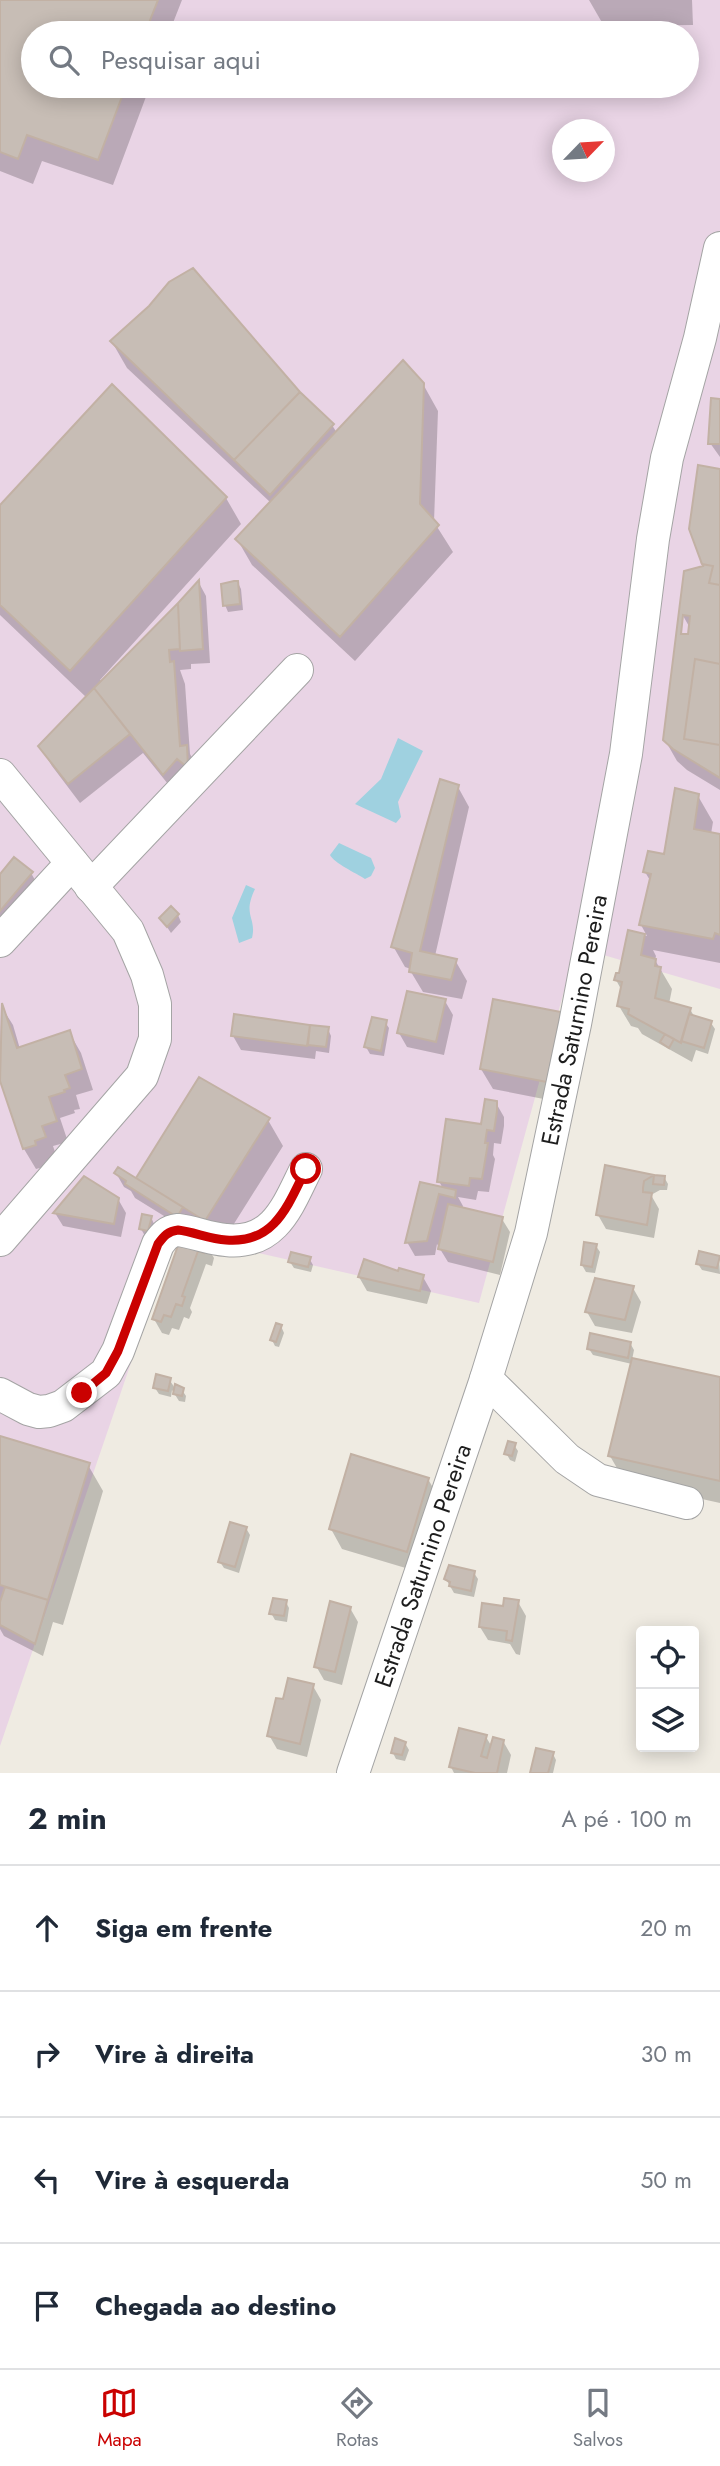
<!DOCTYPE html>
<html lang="pt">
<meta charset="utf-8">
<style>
body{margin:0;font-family:Jost,sans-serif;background:#f6f6f7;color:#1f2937}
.controls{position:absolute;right:21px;bottom:21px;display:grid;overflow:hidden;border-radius:7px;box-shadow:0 4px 18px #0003}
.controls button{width:63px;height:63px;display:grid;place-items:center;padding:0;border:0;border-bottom:2px solid #e0e1e3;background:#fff;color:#1f2937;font:35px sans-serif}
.compass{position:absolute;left:552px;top:119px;width:63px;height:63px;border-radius:50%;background:#fff;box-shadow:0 4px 18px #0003;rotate:65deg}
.stop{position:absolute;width:21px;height:21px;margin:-16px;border:5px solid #ca0100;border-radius:50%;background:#fff}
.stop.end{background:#ca0100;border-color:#fff;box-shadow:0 2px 7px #0008}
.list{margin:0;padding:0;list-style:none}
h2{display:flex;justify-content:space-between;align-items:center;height:91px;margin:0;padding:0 28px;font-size:30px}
h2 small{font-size:23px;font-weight:400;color:#747a83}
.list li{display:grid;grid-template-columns:46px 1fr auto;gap:21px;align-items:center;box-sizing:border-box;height:126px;padding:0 28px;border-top:2px solid #e0e1e3}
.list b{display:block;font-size:26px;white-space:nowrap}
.list em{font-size:23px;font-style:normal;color:#747a83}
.icon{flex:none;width:38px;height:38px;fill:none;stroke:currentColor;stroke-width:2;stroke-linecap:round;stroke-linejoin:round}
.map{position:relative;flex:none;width:720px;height:1773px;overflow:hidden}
.search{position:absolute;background:#fff;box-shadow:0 4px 18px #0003;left:21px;right:21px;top:21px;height:77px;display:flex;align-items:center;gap:18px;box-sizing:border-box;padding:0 24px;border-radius:38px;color:#747a83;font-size:26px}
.sheet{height:595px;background:#fff}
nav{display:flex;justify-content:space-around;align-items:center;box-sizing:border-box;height:98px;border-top:2px solid #e0e1e3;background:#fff;font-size:19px;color:#747a83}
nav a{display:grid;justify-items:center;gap:4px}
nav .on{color:#ca0100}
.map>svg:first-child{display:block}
</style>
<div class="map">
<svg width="720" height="1773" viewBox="0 0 720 1773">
<rect width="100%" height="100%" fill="#efebe2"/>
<path fill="#e9d4e5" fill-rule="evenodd" d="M0 0H720V989L576 947 479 1303 175 1234 0 1746ZM33 33H687V86H33ZM562 130H604V172H562Z"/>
<path fill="#9fd1e0" d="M398 738 423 751 398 802 401 817 396 823 355 804 381 779Z
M339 843 371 858 375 868 371 876 365 879C356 873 334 863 330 855Z
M246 885 255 889C242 916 257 917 252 938L239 943 232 918Z"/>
<path fill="#0003" d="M0 0H182L169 33H33V86H150L113 185 42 161 33 184 0 171Z
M589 0H692L693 25 604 26Z
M112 342 299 393 332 425 337 433 423 384 438 411 434 522 453 552 355 661 252 565 237 539 271 503 127 368Z
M112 387 226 498 241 524 100 680 103 682 199 583 206 596 210 663 191 664V669L180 670 185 684 190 754 198 768 176 794 143 753 80 803 52 766 40 746 87 698 0 615V507Z
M720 401V457L710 443Z
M720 470V790L687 770 677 761 665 740 689 636 690 628 682 614 706 567Z
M238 583 241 589 243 610 228 612 225 605Z
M458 787 469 807 435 956 455 960 467 981 462 999 423 992 411 972V969L405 967 393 946Z
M698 796 713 822 711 834 720 836V963L653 950 656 956 655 960 672 989 669 1004 690 1009 695 1018 711 1023 715 1029 708 1054 696 1050 692 1062 642 1034 638 1028 631 1026 619 1006 622 991 616 980 620 975 629 932 647 936 641 925 651 882 645 872 665 857Z
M31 873 39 887 0 934V877Z
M178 915 181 922 171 933 161 918Z
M445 1001 453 1015 444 1055 407 1047 399 1033Z
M1 1006 13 1025 20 1049 69 1032 81 1053 93 1090 76 1095 80 1109 74 1110 75 1113 60 1118 68 1142 53 1146 57 1158 45 1162 47 1166 36 1169 24 1149 0 1075Z
M560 1014 572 1034 559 1102 493 1089 481 1069Z
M235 1016 328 1029 331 1036 329 1053 316 1051 315 1059 241 1050 233 1036Z
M385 1022 389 1028 384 1056 370 1054 366 1047Z
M496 1103 504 1117V1126L501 1144 494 1143 493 1155 495 1159 489 1192 478 1191 476 1200 458 1197 463 1206 462 1209 502 1219 510 1232 500 1275 448 1262 437 1244 435 1255 415 1256 407 1242 422 1184 443 1189 439 1181 483 1126Z
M268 1120 283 1146 220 1246 185 1229 135 1198 131 1191 124 1187 116 1173 141 1183 138 1178Z
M606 1168 653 1176 656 1182 664 1177 668 1184 667 1190H660L651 1195 659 1209 654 1238 606 1229 598 1215Z
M118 1199 126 1213 121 1237 63 1226 55 1213Z
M151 1217 154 1224 152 1237 145 1236 141 1229Z
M182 1239 206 1245 214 1258 212 1266 206 1264 190 1308 192 1312 189 1319 184 1317 179 1330 172 1328 169 1335 162 1333 154 1319Z
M596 1246 600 1252 595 1273 586 1272 582 1265Z
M309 1258 313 1265 311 1272 294 1268 290 1262Z
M719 1258 720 1274 702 1270 698 1264Z
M400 1273 423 1277 431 1291 427 1304 367 1291 359 1277Z
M633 1288 641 1302 632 1333 595 1326 587 1312Z
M281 1326 284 1333 279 1347 275 1346 272 1340Z
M630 1343 634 1350 632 1360 720 1379V1503L625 1482 610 1456 632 1364 593 1355 589 1349Z
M169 1379 176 1390H182L186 1396 185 1402 179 1401 172 1390 171 1397 159 1394 155 1388Z
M0 1443 88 1465 103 1491 63 1625 53 1622 43 1656 4 1636 0 1629Z
M514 1445 518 1451 515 1462 510 1460 506 1453Z
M428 1479 440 1500 419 1572 342 1549 331 1529Z
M246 1528 250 1535 239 1573 224 1568 220 1562Z
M474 1573 478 1579 474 1597 454 1593 446 1579Z
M286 1602 289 1608 287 1622 275 1620 271 1613Z
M518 1602 526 1616 520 1655 516 1654 510 1644 488 1640 480 1627 505 1608Z
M350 1608 358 1622 342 1685 324 1680 316 1666Z
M313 1686 321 1700 307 1757 277 1749 269 1735 284 1701Z
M486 1737 492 1747 503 1741 511 1755 507 1773H454L451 1767Z
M405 1743 409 1750 405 1761 396 1759 393 1753Z
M553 1754 556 1760 553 1773H532Z"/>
<path fill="#c7bdb5" stroke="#c2b1a4" stroke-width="2" fill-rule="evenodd" d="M0 0H158L145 33H33V86H126L98 160 27 135 18 159 0 152Z
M193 268 300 392 234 460 110 341 149 306 169 282Z
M403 360 424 383 420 504 439 525 340 637 235 539Z
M112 384 227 497 70 671 0 605V505Z
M300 392 334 424 270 495 234 460Z
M711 398 720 399V444H708Z
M698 465 720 469V585L709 583 713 566 702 564 689 529Z
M702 564 713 566 709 583 720 585V664L695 659 684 739 720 745V778L673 749 663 740 684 571 703 566ZM683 615 690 616 688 634H681Z
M199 580 203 649 180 651 178 603Z
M234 581H238L240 604 223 606 221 584Z
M178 603 180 649 169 650 170 662 174 661 180 746 187 745 188 768 177 759 163 775 94 688Z
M695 659 720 664V745L684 739Z
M94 688 130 734 68 784 38 746Z
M440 779 459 785 420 951 457 959 451 980 409 972 412 953 391 947Z
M675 788 699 794 694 829 720 834V935L715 933 713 939 639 925 651 874 643 872 648 851 664 854Z
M14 857 33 872 0 911V874Z
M171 906 179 914 167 927 159 918Z
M628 930 645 934 641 955 656 959 655 966 661 967 655 998 691 1008 681 1043 628 1014 629 1009 617 1006 622 982 614 980 616 973H619Z
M407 991 446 999 436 1042 397 1033Z
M493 999 561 1012 547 1082 480 1069Z
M2 1003 17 1048 70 1030 82 1069 65 1075 70 1088 64 1090 65 1092 49 1097 57 1121 42 1126 46 1137 35 1141 36 1145 23 1149 0 1081Z
M234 1014 310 1025 307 1046 231 1036Z
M689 1014 712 1021 704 1048 681 1041Z
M372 1017 387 1020 381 1051 364 1047Z
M310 1025 329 1027 326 1047 308 1045Z
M665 1034 674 1039 669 1048 660 1042Z
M199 1077 270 1118 205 1221 136 1178Z
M485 1099 497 1101V1111L494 1131 487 1130 485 1143H488L482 1179 470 1178 469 1186 437 1182 446 1119 481 1124Z
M605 1165 654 1175 644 1181 643 1188V1192L652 1193 647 1225 596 1215Z
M118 1167 183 1207 177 1217 125 1184 126 1181 114 1173Z
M654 1175 665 1176 664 1185 653 1184Z
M84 1176 119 1198 114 1224 53 1213Z
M420 1182 456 1190 455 1198 439 1194 427 1241 405 1243Z
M448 1204 503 1217 493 1262 438 1249Z
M142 1214 152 1216 148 1231 139 1229Z
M181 1237 207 1243 204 1253 198 1251 182 1296 185 1297 182 1306 176 1304 171 1317 164 1315 161 1322 152 1319Z
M584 1242 597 1244 592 1267 581 1265Z
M699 1251 720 1256 717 1268 696 1264Z
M291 1252 311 1257 308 1267 288 1262Z
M364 1259 398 1271 399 1268 424 1275 420 1291 358 1277Z
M595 1278 634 1286 625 1320 585 1312Z
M276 1323 282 1325 276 1342 270 1340Z
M590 1333 631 1342 628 1358 587 1349Z
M632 1358 720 1377V1481L608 1456Z
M156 1374 171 1378 168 1391 153 1388Z
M175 1384 184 1388 182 1396 173 1394Z
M0 1436 90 1463 48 1600 0 1585Z
M508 1441 516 1443 512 1456 504 1454Z
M351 1454 429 1478 407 1552 329 1529Z
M230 1522 247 1527 235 1567 218 1562Z
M449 1565 475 1571 471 1591 449 1586 450 1582 444 1579Z
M5 1587 48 1600 35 1644 0 1625V1602Z
M273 1598 287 1600 284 1616 269 1614Z
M504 1598 519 1600 512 1641 506 1640 507 1631 479 1627 482 1603 503 1606Z
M330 1601 351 1607 335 1672 314 1667Z
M288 1678 314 1684 300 1744 267 1736 276 1698 283 1699Z
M459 1728 487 1735 481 1756 487 1758 493 1737 504 1740 497 1773H475L449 1767Z
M395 1738 406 1742 402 1755 391 1753Z
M536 1748 554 1752 548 1773H530Z"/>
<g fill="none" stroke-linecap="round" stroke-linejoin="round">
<defs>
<g id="minor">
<path d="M0 775 128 931 147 975 155 1004V1039L142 1076 0 1240"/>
<path d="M91 887 297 670"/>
<path d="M0 941 72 863"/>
<path d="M486 1379 567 1459 598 1480 687 1503"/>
<path d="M0 1394 28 1409 39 1412 49 1411 63 1406 106 1373 118 1351 158 1244C164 1236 168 1231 178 1230 194 1232 210 1239 226 1240 275 1245 288 1205 306 1169"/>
<path id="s1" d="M353 1773 486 1379 531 1233 575 1024 626 754 653 539 667 458 700 338 720 248"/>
</g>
</defs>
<use href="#minor" stroke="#a4a4a4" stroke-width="34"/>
<use href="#minor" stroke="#fff" stroke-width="32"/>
</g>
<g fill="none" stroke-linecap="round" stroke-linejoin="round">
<path stroke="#ca0100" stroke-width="9" d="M82 1393 106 1373 118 1351 158 1244C164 1236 168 1231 178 1230 194 1232 210 1239 226 1240 275 1244 288 1205 306 1169"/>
</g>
<g text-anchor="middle" stroke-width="7" stroke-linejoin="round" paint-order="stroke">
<g font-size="24" fill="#1d1d1d" stroke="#fff">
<text dy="8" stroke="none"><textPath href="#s1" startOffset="786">Estrada Saturnino Pereira</textPath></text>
<text dy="8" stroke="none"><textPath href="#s1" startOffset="219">Estrada Saturnino Pereira</textPath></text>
</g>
</g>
</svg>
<div class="controls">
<button><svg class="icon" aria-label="locate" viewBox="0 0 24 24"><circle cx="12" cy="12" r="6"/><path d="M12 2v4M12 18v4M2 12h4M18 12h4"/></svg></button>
<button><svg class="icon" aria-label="layers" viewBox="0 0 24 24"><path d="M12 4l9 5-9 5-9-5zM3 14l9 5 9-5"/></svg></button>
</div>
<svg class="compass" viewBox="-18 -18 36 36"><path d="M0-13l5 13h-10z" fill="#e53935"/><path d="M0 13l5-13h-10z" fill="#747a83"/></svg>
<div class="stop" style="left:306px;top:1169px"></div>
<div class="stop end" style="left:82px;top:1393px"></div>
<div class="search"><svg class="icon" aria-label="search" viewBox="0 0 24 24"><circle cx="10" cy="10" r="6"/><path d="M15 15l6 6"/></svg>Pesquisar aqui</div>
</div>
<section class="sheet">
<h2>2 min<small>A pé · 100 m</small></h2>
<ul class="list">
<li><svg class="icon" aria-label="ahead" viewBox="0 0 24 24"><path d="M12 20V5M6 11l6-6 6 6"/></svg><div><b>Siga em frente</b></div><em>20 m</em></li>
<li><svg class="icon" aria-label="right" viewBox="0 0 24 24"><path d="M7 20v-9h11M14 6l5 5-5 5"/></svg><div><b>Vire à direita</b></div><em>30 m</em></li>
<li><svg class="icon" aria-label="left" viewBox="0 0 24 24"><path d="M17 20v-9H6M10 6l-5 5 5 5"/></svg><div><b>Vire à esquerda</b></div><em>50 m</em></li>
<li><svg class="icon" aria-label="arrive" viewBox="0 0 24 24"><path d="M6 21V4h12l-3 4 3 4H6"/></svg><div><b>Chegada ao destino</b></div></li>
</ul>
</section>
<nav>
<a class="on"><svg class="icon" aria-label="map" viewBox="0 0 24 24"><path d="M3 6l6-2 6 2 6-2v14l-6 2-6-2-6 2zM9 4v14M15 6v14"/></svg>Mapa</a>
<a><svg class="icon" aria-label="directions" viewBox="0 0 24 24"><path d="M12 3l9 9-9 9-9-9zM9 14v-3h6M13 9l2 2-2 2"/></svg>Rotas</a>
<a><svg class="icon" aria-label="saved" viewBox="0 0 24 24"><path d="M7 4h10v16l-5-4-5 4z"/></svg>Salvos</a>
</nav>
